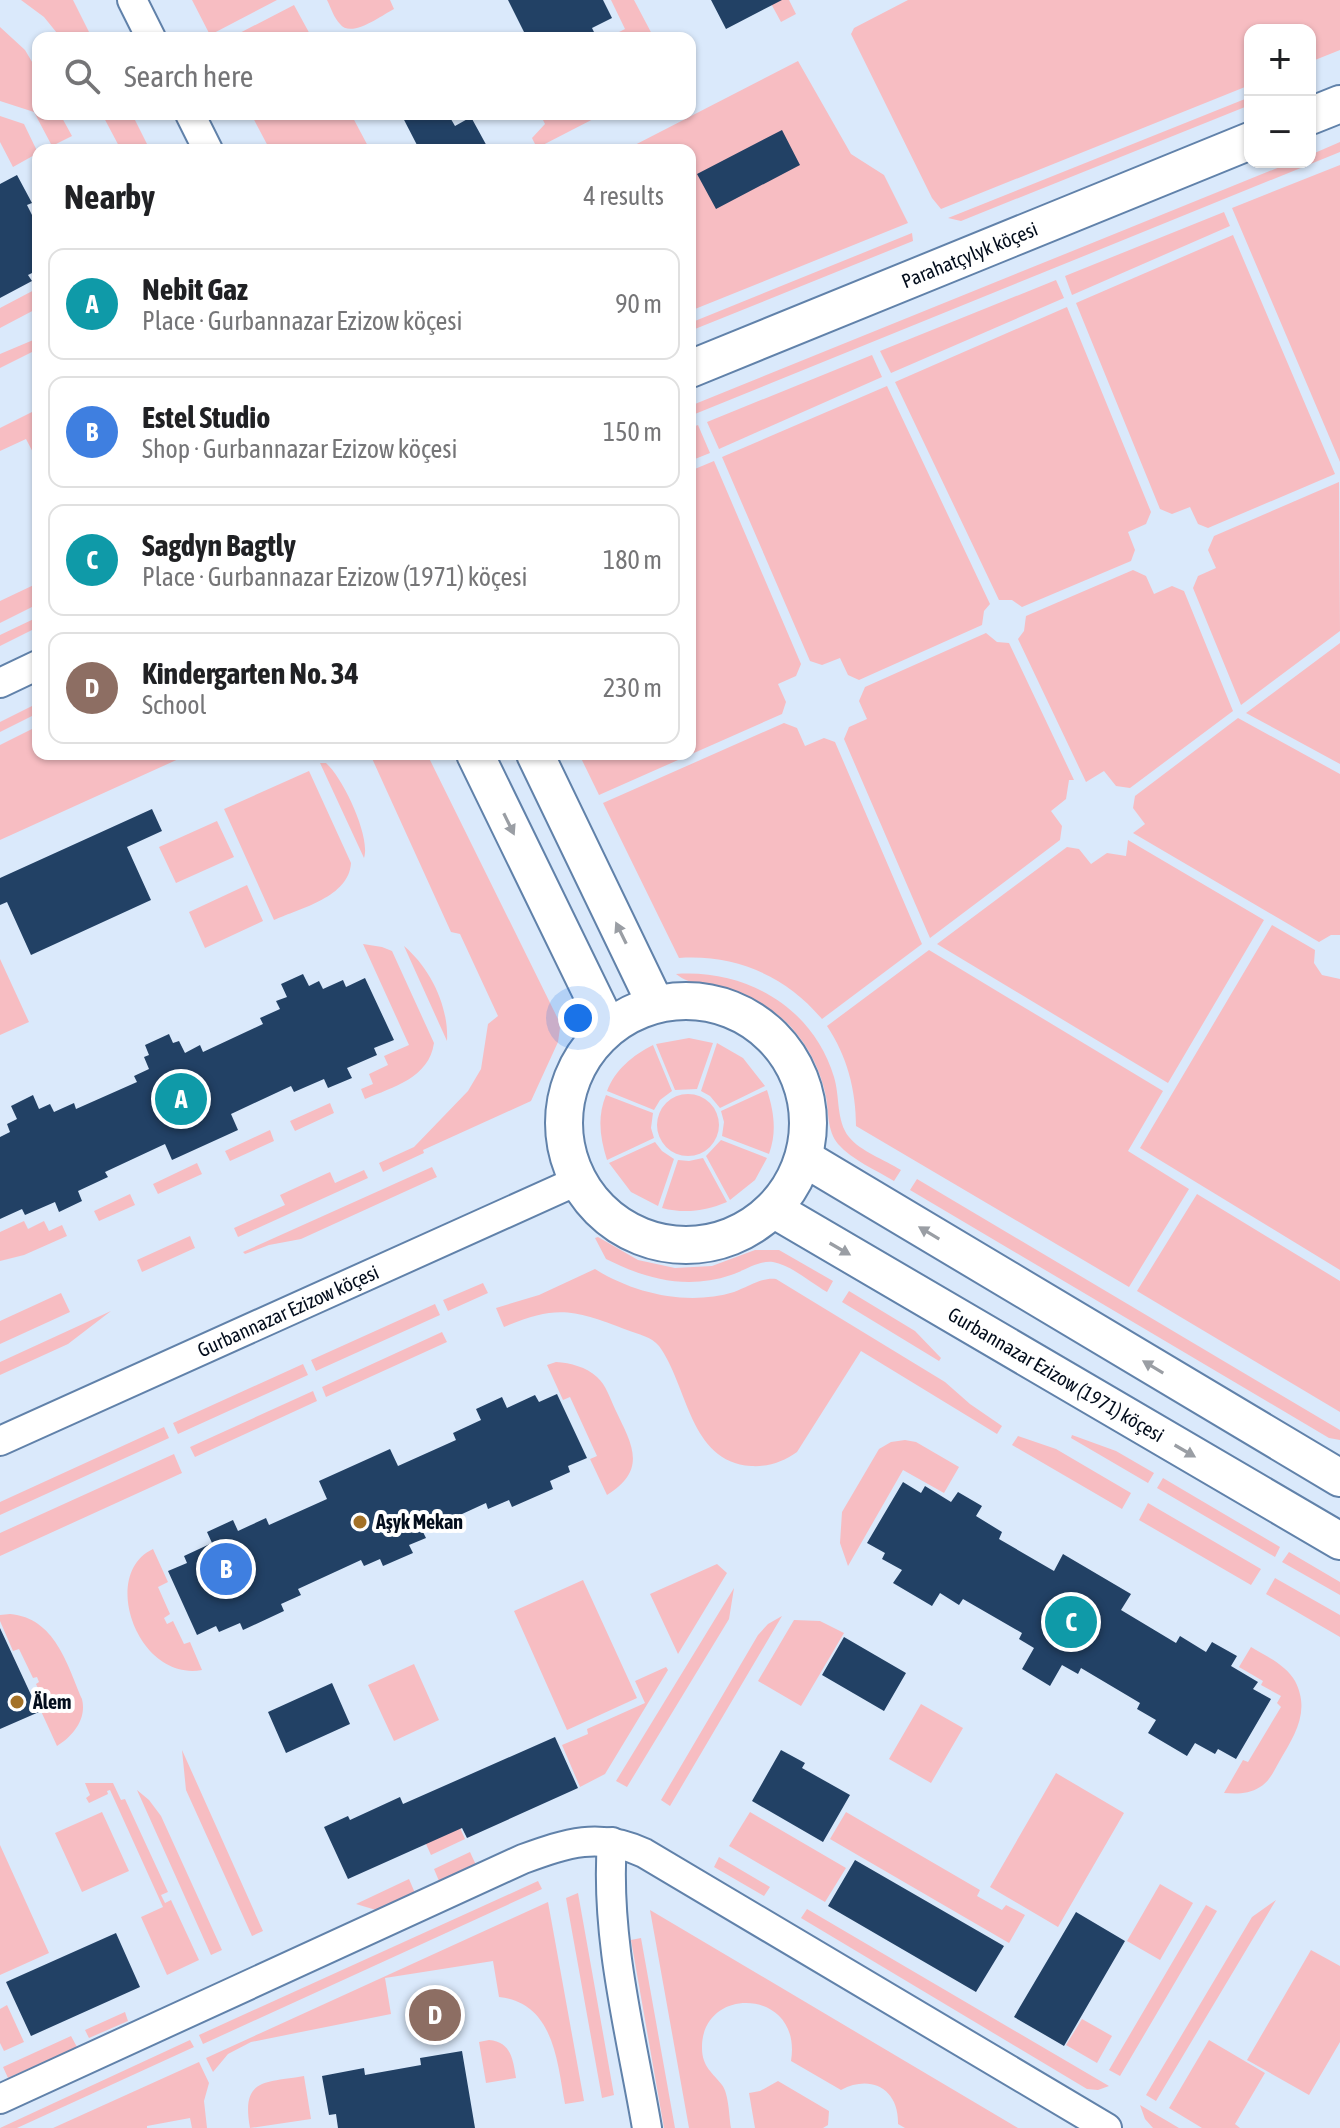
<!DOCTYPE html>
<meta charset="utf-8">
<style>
body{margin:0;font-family:"Asap Condensed",sans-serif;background:#f2f2f2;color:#202124}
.controls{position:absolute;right:24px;top:24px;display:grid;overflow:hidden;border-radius:16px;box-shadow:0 2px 6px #0004}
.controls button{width:72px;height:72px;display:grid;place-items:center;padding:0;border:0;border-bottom:2px solid #e0e0e0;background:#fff;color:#202124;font:40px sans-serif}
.you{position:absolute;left:578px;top:1018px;width:28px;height:28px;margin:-20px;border:6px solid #fff;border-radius:50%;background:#1a73e8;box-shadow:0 0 0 12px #1a73e833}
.badge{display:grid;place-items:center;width:52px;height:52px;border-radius:50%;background:#1a73e8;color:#fff;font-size:26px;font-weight:700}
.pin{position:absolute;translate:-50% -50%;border:4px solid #fff;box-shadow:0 2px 8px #0006}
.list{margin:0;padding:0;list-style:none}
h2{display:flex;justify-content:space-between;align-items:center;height:104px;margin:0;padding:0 32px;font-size:34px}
h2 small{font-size:26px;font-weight:400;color:#757577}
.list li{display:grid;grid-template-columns:52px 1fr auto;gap:24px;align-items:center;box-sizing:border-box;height:112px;margin:0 16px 16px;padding:0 16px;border:2px solid #e0e0e0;border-radius:16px}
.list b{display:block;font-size:30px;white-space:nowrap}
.list p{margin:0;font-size:26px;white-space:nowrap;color:#757577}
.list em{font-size:26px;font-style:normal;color:#757577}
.icon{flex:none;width:44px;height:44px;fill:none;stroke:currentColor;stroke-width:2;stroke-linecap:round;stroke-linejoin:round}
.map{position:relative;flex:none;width:1340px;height:2128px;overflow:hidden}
.search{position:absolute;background:#fff;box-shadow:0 2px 6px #0004;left:32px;top:32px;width:664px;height:88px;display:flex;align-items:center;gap:20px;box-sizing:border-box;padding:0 28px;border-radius:16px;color:#757577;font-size:30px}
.panel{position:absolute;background:#fff;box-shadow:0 2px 6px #0004;left:32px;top:144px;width:664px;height:616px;border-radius:16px}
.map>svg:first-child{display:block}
</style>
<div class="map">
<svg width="1340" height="2128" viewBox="0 0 1340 2128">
<rect width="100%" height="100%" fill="#dae9fb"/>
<path fill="#f7bdc2" d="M21 0H73L92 38H61L44 17Z
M192 0H277L210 35Z
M327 0H390L394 9C382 15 351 39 340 24 334 18 331 8 327 0Z
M611 0H634L654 38H607L625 29Z
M769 0H789L796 14 781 22Z
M908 0H1340V50L1310 62V30H1250V85L941 209 932 198 851 34 854 28Z
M294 5 312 38H230Z
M0 27 25 50 38 72V114H60L72 136 52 146 34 112 0 101Z
M798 61 851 154 884 175 908 223 690 311V150H625Z
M1250 97V105L961 221 948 218Z
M102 114H132L150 150H121Z
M251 114H351L370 150H270Z
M540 114H603L537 148 532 138 545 124Z
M0 116 24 124 38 153 13 167 0 142Z
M1340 142V152L690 416V406L1292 162H1310V155Z
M1340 165V462L1232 208Z
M1224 212 1230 226 1072 295 1065 276Z
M912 233 913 241 690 331V323Z
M1233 235 1335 474 1208 528 1198 524 1190 507 1172 514 1160 509 1076 303Z
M1056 280 1064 298 891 373 880 351Z
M38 288V308L0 328V308Z
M1067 307 1151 512 1146 524 1128 532 1135 550 1131 561 1022 607 1012 600H999L895 382Z
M38 338V349L0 368V354Z
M872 355 882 377 719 449 707 422Z
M887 386 990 604 984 611 982 625 859 680 848 675 840 658 822 665 810 661 722 457Z
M38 409V462L26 439 0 451V428Z
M698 425 710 453 690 461V428Z
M714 461 801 664 796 676 778 684 786 702 782 714 599 795 579 754H690V471Z
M1339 482 1340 631 1241 705 1193 588 1198 576 1216 568 1208 550 1214 536Z
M1133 570 1146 576 1154 594 1172 586 1184 591 1233 711 1130 788 1116 786 1104 771 1086 782 1018 639 1024 631 1026 616Z
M38 583V604L0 623V601Z
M38 617V627L0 646V635Z
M986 633 997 642 1009 643 1074 780H1069L1066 799 1051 811 1062 826 1060 840 930 938 844 739 849 727 867 719 859 701 865 687Z
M1340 643V764L1246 713Z
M38 703V713L0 732V722Z
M1238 718 1340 774V935H1331L1319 942 1133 833 1145 824 1133 808 1135 796Z
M784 723 797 728 805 746 824 738 835 742 922 944 822 1019C786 976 735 954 679 958L603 803Z
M38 726V754H181L183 757 0 840V745Z
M370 754H427L558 1019 560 1028 558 1042 531 1101 423 1150 424 1153 383 1172 379 1163 414 1147 468 1091 481 1069 488 1024 498 1016 460 934 451 932Z
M320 763H326C343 778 371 837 364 858Z
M309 771 351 863C349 897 301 908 274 920L224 809Z
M217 821 234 857 176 883 159 847Z
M1128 840 1264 920 1168 1083 937 944 1067 847 1079 849 1091 864 1107 853 1126 856Z
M247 885 263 921 205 948 189 912Z
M1272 925 1315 950 1314 963 1322 975 1340 979V1270L1140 1148Z
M363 944 382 947 392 951 434 1043C429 1078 393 1087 365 1099L361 1089 373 1084 369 1074 388 1065 384 1056 409 1045Z
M404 946C430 968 449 1006 447 1041Z
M929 950 1163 1091 1128 1151 1189 1189 1129 1287 856 1126C856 1090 847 1056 827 1026Z
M0 959 29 1022 0 1035Z
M676 974C746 969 813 1007 834 1077 840 1096 836 1121 849 1137 860 1151 885 1160 901 1170L894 1181C876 1170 852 1160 838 1144 827 1130 829 1114 826 1097 821 1071 809 1047 791 1027 774 1009 752 996 728 990 710 985 691 986 676 974Z
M689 1038 713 1043 697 1089 675 1090 656 1044Z
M717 1043 743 1058 765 1086 720 1108 710 1096 701 1091Z
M653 1045 672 1091 660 1100 654 1110 607 1091C615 1070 633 1055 653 1045Z
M767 1090C774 1112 777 1132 769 1154L722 1136 724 1122 721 1111Z
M657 1125a31 31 0 1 1 62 0a31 31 0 1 1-62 0Z
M606 1095 653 1113 651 1128 654 1138 607 1160C600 1138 597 1117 606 1095Z
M330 1103 334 1113 295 1131 290 1121Z
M270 1130 274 1141 230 1161 225 1151Z
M721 1140 767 1158 755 1180 730 1200 706 1156Z
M655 1142 662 1151 674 1159 658 1206 631 1192 609 1163Z
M703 1158 727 1202C705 1211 685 1214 662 1208L678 1160 689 1161Z
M197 1163 202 1174 158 1194 153 1184Z
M432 1167 437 1177 301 1239 269 1245 245 1254 243 1252Z
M364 1170 368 1178 238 1237 234 1228 285 1205 280 1195 330 1172 335 1183Z
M917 1179 1340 1430V1440L1329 1438 910 1190Z
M130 1194 135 1205 99 1221 94 1211Z
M1197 1194 1340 1281V1412L1137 1291Z
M24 1221 28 1229 44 1221 49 1231 62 1225 67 1236 24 1255 0 1261V1232Z
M190 1236 195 1248 142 1272 137 1260Z
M598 1237 638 1260 675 1268 712 1266 755 1250H779L833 1281 827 1292C811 1283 791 1265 773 1262 759 1260 744 1271 731 1275 687 1290 646 1279 606 1259L595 1238Z
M595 1269C635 1294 688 1306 734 1292 748 1287 762 1277 776 1279L945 1382 970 1404 1002 1426 997 1434 861 1351 797 1452C783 1462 768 1467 751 1466 689 1462 688 1385 659 1346 652 1337 638 1334 627 1330 575 1310 557 1304 504 1327L496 1308 539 1295Z
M483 1283 488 1293 448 1311 443 1300Z
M849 1291 915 1331 941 1358 939 1361 842 1302Z
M61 1293 70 1312 0 1344V1321Z
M435 1304 440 1315 316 1371 311 1360Z
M111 1311 68 1344 0 1375V1362Z
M442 1332 447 1342 326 1397 322 1387Z
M556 1362C571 1363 586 1367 597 1377 606 1385 610 1398 615 1409 631 1443 649 1469 607 1495L590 1459 597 1456 570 1397 563 1400 547 1365Z
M303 1364 308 1375 178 1434 173 1423Z
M313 1391 317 1401 195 1457 190 1447Z
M164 1427 169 1438 0 1515V1502Z
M1072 1435 1116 1451 1154 1473 1148 1483 1071 1438Z
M1018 1436 1056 1449 1131 1493 1122 1509 1012 1445Z
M905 1440 916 1442 959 1467 944 1493 903 1470 848 1566 840 1543 842 1512 879 1449 891 1442Z
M174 1454 182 1473 0 1556V1533Z
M1163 1478 1280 1547 1275 1557 1157 1488Z
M1148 1503 1261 1569 1251 1585 1139 1520Z
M153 1549 168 1582 158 1587 170 1614 164 1618 167 1624 173 1621 184 1644 190 1642 202 1670C138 1682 99 1574 153 1549Z
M1289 1552 1340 1582V1595L1282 1562Z
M717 1564 727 1573 678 1654 650 1594Z
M1275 1578 1340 1615V1637L1266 1594Z
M583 1580 637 1698 567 1730 514 1611Z
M734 1588 729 1619 627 1787 616 1781Z
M10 1614C55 1618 67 1664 82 1699 87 1719 73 1736 57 1746L40 1709 46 1706 36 1684 39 1682 37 1677 33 1678 19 1649 13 1651 0 1621V1615Z
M782 1616 670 1806 661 1800 758 1635 768 1624Z
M794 1620 820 1621 844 1633 801 1706 758 1681Z
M1251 1647C1266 1656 1286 1665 1295 1681 1311 1712 1294 1736 1279 1762 1274 1771 1269 1782 1260 1787 1249 1794 1237 1794 1224 1793L1243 1760 1248 1762 1281 1707 1277 1703 1281 1696 1261 1685 1263 1681 1239 1667Z
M414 1664 439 1720 394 1741 368 1685Z
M666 1667 668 1670 605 1774 580 1787 562 1745 588 1734 587 1729 645 1703 635 1681Z
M921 1704 963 1728 931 1783 889 1759Z
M182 1750 263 1931 252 1936 186 1790Z
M1056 1773 1124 1813 1058 1927 990 1887Z
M85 1783H113L121 1800 125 1799 168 1892 161 1895 165 1903 171 1900 199 1960 167 1975 141 1917 163 1907 110 1790 107 1791 108 1794 89 1803 86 1798 90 1795Z
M137 1790 149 1800 161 1816 222 1950 211 1955Z
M410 1809 455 1816 465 1839 431 1855Z
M102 1812 129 1871 82 1892 55 1833Z
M750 1812 846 1868 825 1902 729 1846Z
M846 1812 980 1890 977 1896 1002 1910 1006 1905 1025 1915 1009 1943 830 1839Z
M0 1845 49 1953 0 1975Z
M470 1852 476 1865 439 1881 434 1869Z
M719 1857 770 1887 764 1896 714 1867Z
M409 1879 415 1893 376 1910 356 1904Z
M538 1881 542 1889 203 2044 199 2035Z
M1160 1884 1193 1903 1160 1960 1127 1941Z
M578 1893 614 2095 602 2098 566 1898Z
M1276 1900 1156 2101 1146 2095 1252 1917Z
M548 1902 584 2101 565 2104C557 2061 554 2003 499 1997L493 1961 385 1978 391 2014 251 2042 228 2054 213 2072 206 2058Z
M1206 1905 1217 1911 1120 2076 1109 2070Z
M807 1909 1109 2086 1098 2090 1087 2089 801 1918Z
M650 1910 1018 2128H905L898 2124C899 2089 871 2074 841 2090L791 2061C803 1988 701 1984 702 2048 702 2067 713 2073 722 2085 729 2094 729 2117 731 2128H689Z
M641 1938 675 2128H664L631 1940Z
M1311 1950 1340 1966V2042L1309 2095 1247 2060Z
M7 2005 24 2042 4 2051 0 2043V2009Z
M125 2012 128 2021 89 2038 85 2030Z
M1082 2019 1112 2036 1097 2063 1066 2045Z
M71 2036 77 2047 8 2078 3 2067Z
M190 2040 194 2047 17 2128H0Z
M489 2040C511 2042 513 2059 516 2078L486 2083 479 2042Z
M1209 2040 1265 2073 1235 2124 1240 2128H1202L1169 2108Z
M199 2062 209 2083 204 2101 207 2128H192L190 2118 147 2126V2128H53Z
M304 2076 311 2119 250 2128C241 2078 264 2083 304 2076Z
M778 2081 829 2111 828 2125 823 2128H755L749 2093 760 2091Z
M1140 2105 1179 2128H1153L1145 2119Z"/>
<path fill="#224165" d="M508 0H603L612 18 592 28 597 38H527Z
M711 0H782L726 29Z
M401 114H448L455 126 471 117 489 150H408L417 145Z
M782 130 800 165 716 209 697 174Z
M17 175 32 203 27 205 38 227V270L28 275 32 281 0 298V184Z
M152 809 162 831 127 847 151 900 31 955 7 902 0 905V878Z
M303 974 309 986 319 981 323 989 343 980 346 987 365 978 394 1040 374 1048 377 1055 347 1068 352 1078 328 1088 324 1079 294 1092 291 1086 231 1114 238 1130 172 1160 165 1144 105 1172 108 1177 78 1191 82 1201 59 1212 55 1202 25 1215 22 1209 0 1219V1137L10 1132 7 1124 17 1119 11 1106 33 1095 39 1109 50 1104 54 1112 74 1103 76 1109 137 1082 134 1076 149 1069 144 1057 149 1055 145 1045 169 1034 173 1043 179 1041 185 1053 200 1045 203 1052 263 1024 260 1018 280 1009 276 1001 287 997 281 984Z
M557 1394 587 1458 568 1466 570 1472 550 1481 553 1489 512 1507 509 1500 488 1509 486 1503 423 1532 426 1538 409 1545 413 1553 383 1566 380 1559 364 1566 361 1560 298 1589 301 1595 281 1604 284 1611 243 1630 240 1623 219 1632 216 1626 197 1635 168 1571 187 1563 184 1556 212 1543 207 1532 233 1520 238 1531 266 1518 269 1525 327 1499 319 1481 390 1449 398 1466 456 1440 453 1433 481 1420 476 1409 502 1397 507 1408 535 1395 539 1402Z
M903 1482 921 1493 925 1486 951 1502 958 1492 982 1506 976 1516 1002 1532 999 1539 1054 1571 1063 1554 1131 1594 1121 1610 1176 1643 1180 1636 1206 1652 1212 1642 1237 1656 1231 1666 1258 1682 1253 1689 1271 1699 1236 1759 1218 1749 1215 1754 1195 1743 1187 1756 1148 1733 1156 1720 1137 1709 1140 1703 1081 1668 1078 1674 1062 1665 1050 1686 1022 1669 1034 1648 1019 1639 1022 1633 963 1599 959 1605 940 1593 932 1606 893 1583 902 1570 882 1559 885 1553 867 1543Z
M0 1628 39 1712 0 1729Z
M844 1637 906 1673 884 1711 822 1675Z
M332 1683 350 1724 286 1753 268 1712Z
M555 1737 578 1788 467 1838 462 1828 348 1879 324 1827 348 1816 350 1820 400 1797 403 1804Z
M781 1750 805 1763 802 1768 850 1795 823 1842 752 1801Z
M855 1860 1004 1946 976 1992 828 1906Z
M1076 1912 1125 1941 1064 2046 1014 2017Z
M116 1933 140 1987 31 2036 6 1982Z
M462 2051 475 2128H338L336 2114 329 2115 322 2076 364 2068 365 2075 421 2065 420 2058Z"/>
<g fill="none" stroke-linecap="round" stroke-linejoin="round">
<defs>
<g id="minor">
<path d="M132 0 151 38"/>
<path d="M190 114 208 150"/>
<path d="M0 683 38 665"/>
<path id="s1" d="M0 1441 577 1181"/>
<path d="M612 1842C605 1938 631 2034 647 2128"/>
<path d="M0 2099 523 1859C567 1843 599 1832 644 1853L1107 2128"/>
</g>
<g id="tertiary">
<path d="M1310 116 1340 104"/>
<path id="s2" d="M690 369 1250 141"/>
<path d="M475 754 608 1027"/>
<path d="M535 754 655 1003"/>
<circle cx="686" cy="1123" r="122"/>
<path d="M804 1158 1340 1478"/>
<path id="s3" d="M773 1209 1340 1541"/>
</g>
</defs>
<use href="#minor" stroke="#6182aa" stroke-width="32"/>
<use href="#tertiary" stroke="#6182aa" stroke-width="40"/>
<use href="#minor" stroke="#fff" stroke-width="28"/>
<use href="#tertiary" stroke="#fff" stroke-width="36"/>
</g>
<defs><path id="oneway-solid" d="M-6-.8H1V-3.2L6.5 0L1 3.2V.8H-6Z" transform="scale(2)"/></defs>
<g fill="#9a9ea4">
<use href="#oneway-solid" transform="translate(509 824) rotate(64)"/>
<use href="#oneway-solid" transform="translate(621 933) rotate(-116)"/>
<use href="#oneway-solid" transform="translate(929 1233) rotate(-149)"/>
<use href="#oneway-solid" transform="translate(840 1249) rotate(30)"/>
<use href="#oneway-solid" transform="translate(1153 1367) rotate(-149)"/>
<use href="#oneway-solid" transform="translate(1185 1451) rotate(30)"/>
</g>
<g fill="#a37127" stroke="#fff" stroke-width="3">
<circle cx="360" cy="1522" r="8"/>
<circle cx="17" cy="1702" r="8"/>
</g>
<g text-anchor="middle" stroke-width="8" stroke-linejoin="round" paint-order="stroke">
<g font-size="20" fill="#030d1c" stroke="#fff">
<text dy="7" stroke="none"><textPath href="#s2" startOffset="302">Parahatçylyk köçesi</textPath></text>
<text dy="7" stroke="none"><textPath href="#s1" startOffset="316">Gurbannazar Ezizow köçesi</textPath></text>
<text dy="7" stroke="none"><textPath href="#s3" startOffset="328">Gurbannazar Ezizow (1971) köçesi</textPath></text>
</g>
<g font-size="20" font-weight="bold" fill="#030d1c" stroke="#fff" text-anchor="start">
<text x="376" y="1529">Aşyk Mekan</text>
<text x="33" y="1709">Älem</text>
</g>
</g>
</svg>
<div class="controls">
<button>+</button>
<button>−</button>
</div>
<div class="you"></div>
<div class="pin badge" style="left:181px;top:1099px;background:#0f9aa8">A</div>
<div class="pin badge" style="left:226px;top:1569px;background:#3f7fe0">B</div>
<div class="pin badge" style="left:1071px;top:1622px;background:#0f9aa8">C</div>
<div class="pin badge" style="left:435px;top:2015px;background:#8d6e63">D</div>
<div class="search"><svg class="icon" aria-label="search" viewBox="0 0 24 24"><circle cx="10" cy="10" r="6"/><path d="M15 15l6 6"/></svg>Search here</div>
<section class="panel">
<h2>Nearby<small>4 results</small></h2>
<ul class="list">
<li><span class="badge" style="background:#0f9aa8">A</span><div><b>Nebit Gaz</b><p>Place · Gurbannazar Ezizow köçesi</p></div><em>90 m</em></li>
<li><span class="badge" style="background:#3f7fe0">B</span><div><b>Estel Studio</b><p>Shop · Gurbannazar Ezizow köçesi</p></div><em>150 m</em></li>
<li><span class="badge" style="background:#0f9aa8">C</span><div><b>Sagdyn Bagtly</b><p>Place · Gurbannazar Ezizow (1971) köçesi</p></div><em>180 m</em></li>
<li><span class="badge" style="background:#8d6e63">D</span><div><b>Kindergarten No. 34</b><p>School</p></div><em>230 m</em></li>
</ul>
</section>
</div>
